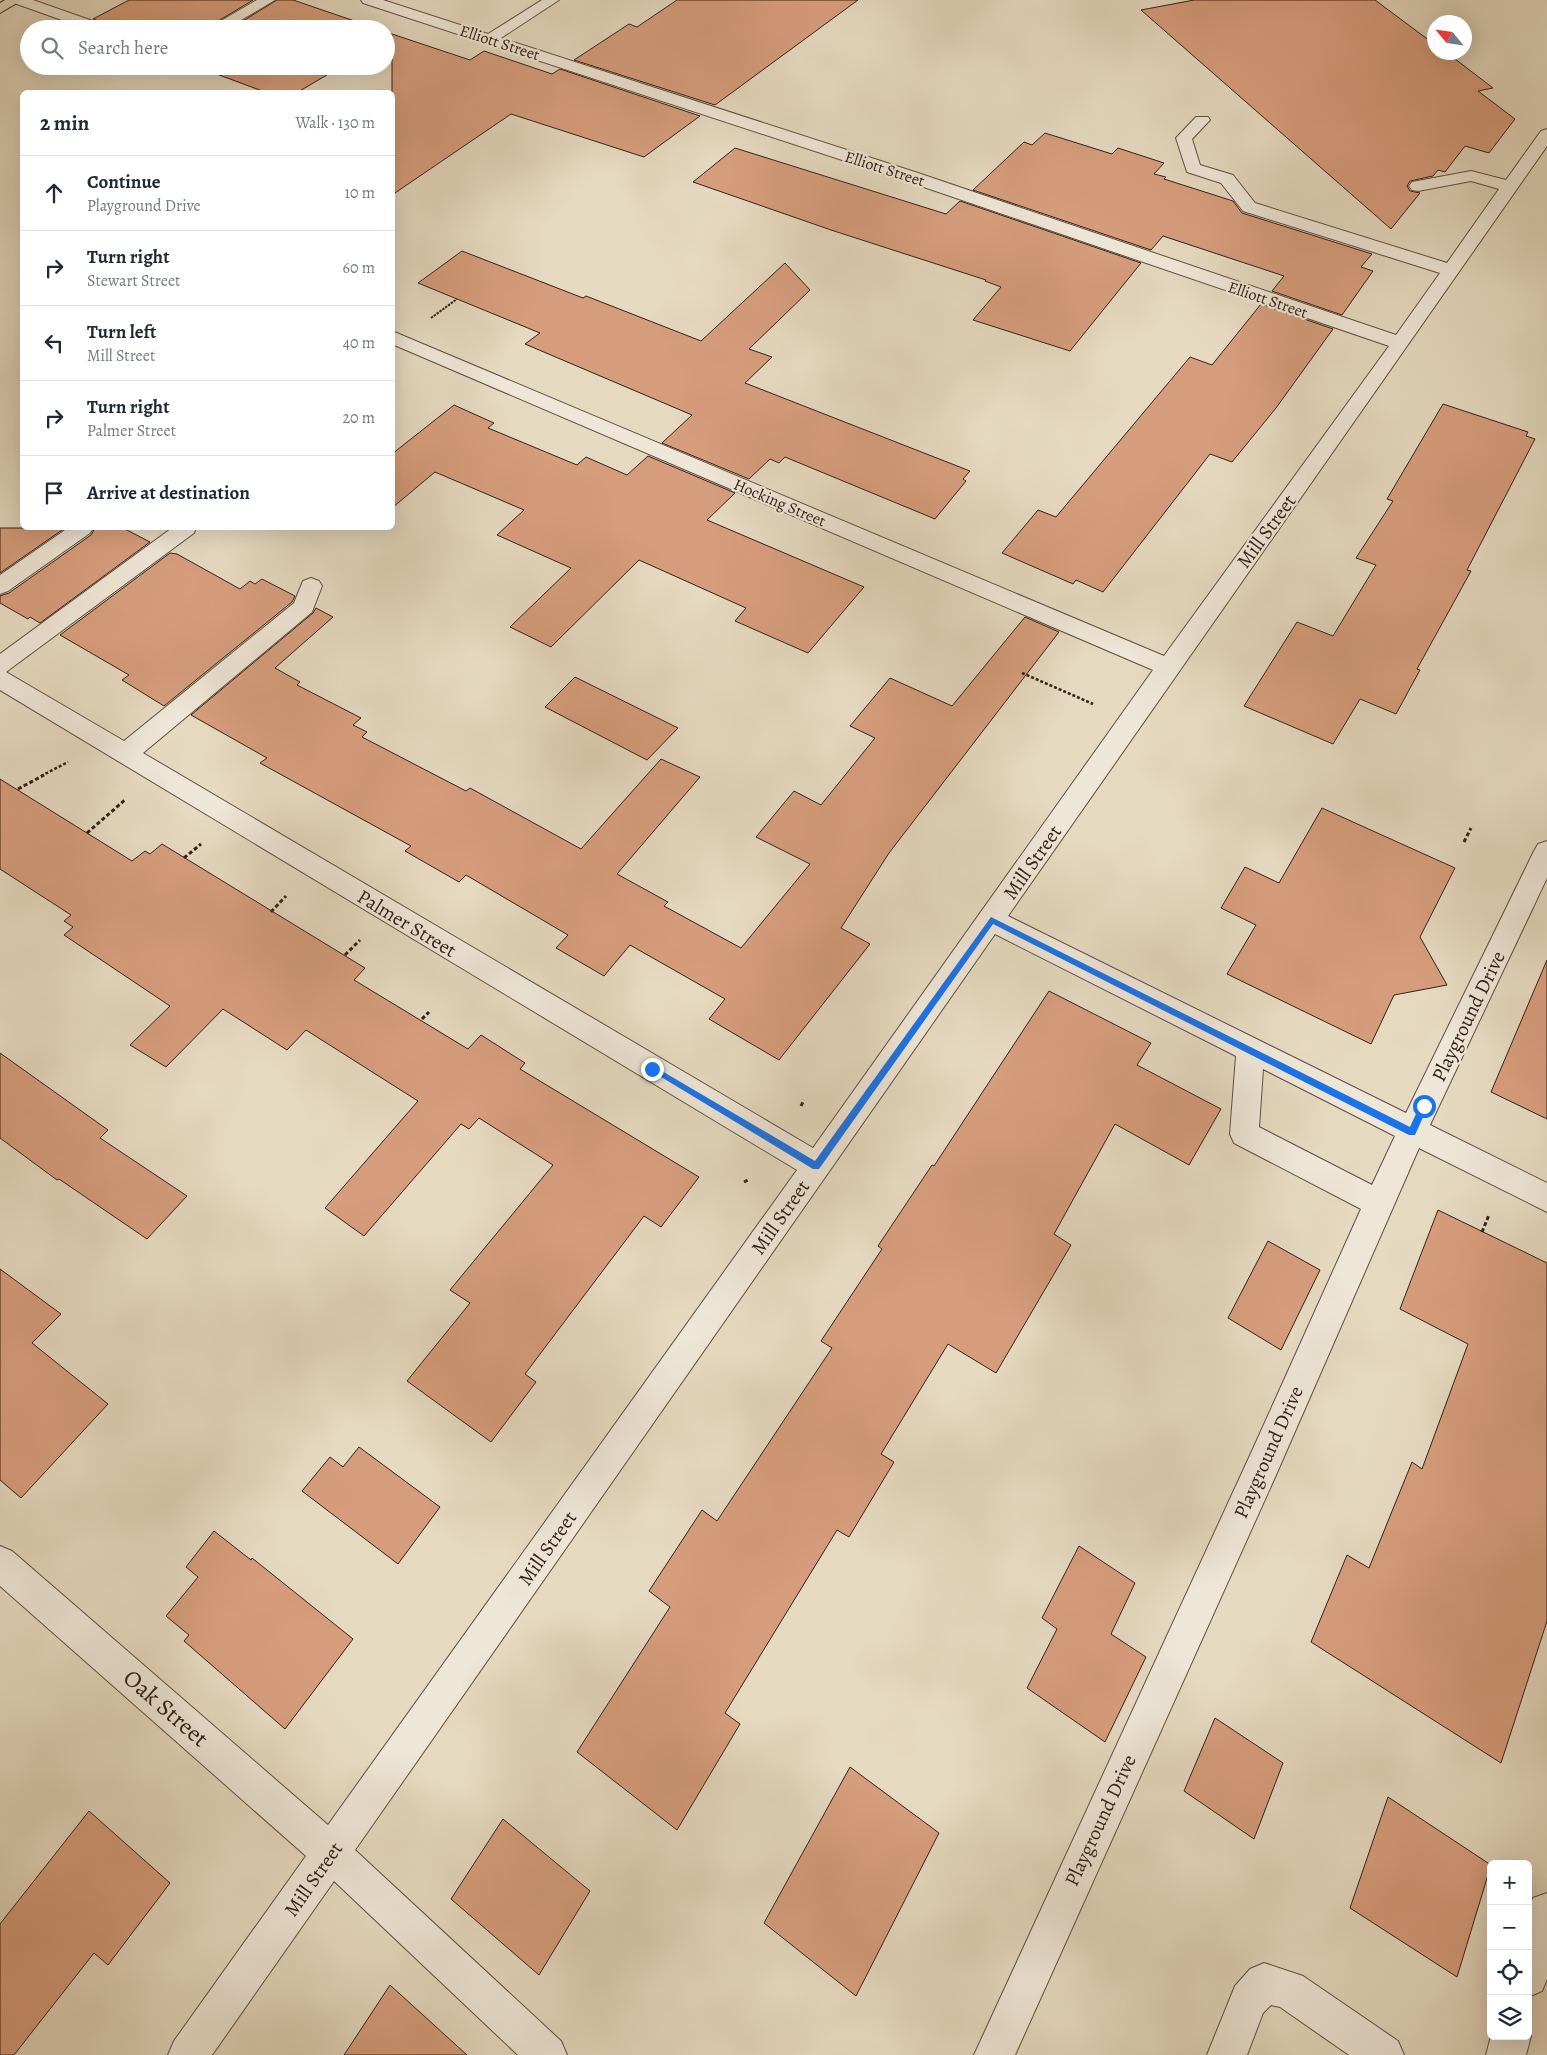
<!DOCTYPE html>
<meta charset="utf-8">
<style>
body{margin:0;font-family:Alegreya,serif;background:#f2f2f3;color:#1f2937}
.controls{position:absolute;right:15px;bottom:15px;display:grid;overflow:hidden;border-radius:8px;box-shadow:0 5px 20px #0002}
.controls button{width:45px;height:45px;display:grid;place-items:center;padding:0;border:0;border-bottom:1px solid #e0e1e3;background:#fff;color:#1f2937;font:25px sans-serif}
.compass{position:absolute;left:1427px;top:15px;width:45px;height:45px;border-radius:50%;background:#fff;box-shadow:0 5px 20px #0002;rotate:299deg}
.stop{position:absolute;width:15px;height:15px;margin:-11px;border:4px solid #1a73e8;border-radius:50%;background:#fff}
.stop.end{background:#1a73e8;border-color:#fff;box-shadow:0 1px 5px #0008}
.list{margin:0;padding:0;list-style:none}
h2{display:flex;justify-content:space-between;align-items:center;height:65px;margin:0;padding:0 20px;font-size:21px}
h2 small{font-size:16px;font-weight:400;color:#747a83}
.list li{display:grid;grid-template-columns:32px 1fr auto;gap:15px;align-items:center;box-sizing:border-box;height:75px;padding:0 20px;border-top:1px solid #e0e1e3}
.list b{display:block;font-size:19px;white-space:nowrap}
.list p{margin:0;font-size:16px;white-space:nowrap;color:#747a83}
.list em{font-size:16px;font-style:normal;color:#747a83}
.icon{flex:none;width:28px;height:28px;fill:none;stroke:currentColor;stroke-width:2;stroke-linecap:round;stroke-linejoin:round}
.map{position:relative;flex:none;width:1547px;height:2055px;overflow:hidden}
.search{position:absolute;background:#fff;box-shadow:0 5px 20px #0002;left:20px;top:20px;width:375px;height:55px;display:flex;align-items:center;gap:12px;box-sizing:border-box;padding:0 18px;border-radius:28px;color:#747a83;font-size:19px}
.panel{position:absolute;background:#fff;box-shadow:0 5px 20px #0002;left:20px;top:90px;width:375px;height:440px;border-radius:8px}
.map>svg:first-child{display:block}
</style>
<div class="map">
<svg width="1547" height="2055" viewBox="0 0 1547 2055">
<rect width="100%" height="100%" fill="#e5d9c0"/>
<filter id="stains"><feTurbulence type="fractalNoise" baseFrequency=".004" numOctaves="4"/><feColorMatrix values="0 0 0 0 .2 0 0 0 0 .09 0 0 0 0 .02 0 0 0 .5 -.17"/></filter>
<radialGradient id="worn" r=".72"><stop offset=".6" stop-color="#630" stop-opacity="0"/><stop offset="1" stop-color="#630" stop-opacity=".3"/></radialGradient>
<path fill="#d69d7c" stroke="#342017" d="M129 0H253L205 29H111L108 24 93 19Z
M277 0H293L378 29H230Z
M677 0H858L715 105 574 60 629 24 637 27Z
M1194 0H1375L1434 44V52H1446L1493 88 1478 91 1515 119 1489 153 1465 146 1445 172 1438 170 1433 176 1410 181 1407 186 1410 191 1420 193 1391 229 1141 10Z
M386 32 470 60 484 51 552 74 560 69 700 116 644 157 511 114 392 195V35L386 39Z
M195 66H342L298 92H265Z
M1045 133 1112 154 1118 148 1164 163 1154 174 1166 177 1164 179 1233 201 1242 213 1372 254 1361 267 1373 271 1342 315 1272 291 1284 276 1163 236 1151 250 973 190 1024 142 1032 145Z
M735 148 946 214 960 201 1141 263 1070 351 973 320 1001 287 985 281 986 280 831 230 693 182Z
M462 251 583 298 586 296 701 341 785 263 810 290 749 349 772 357 745 383 970 471 963 479 966 481 935 519 785 457 779 463 770 459 749 479 662 443 692 415 525 344 540 333 418 283Z
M1261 304 1333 329 1276 408 1232 462 1210 454 1103 592 1076 580 1073 584 1002 553 1038 510 1056 517 1190 357 1212 365Z
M1443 404 1528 432 1526 436 1535 439 1467 570 1471 571 1417 669 1420 670 1396 714 1360 699 1333 744 1244 706 1297 622 1333 636 1376 565 1356 558 1393 501 1387 499Z
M454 405 494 423 488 428 577 465 586 457 627 475 648 456 735 493 707 520 864 587 808 653 735 621 746 608 639 560 551 647 510 627 571 568 497 535 524 510 435 472 392 508V454Z
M0 528H65L0 573Z
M95 528H123L150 542 40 623 30 617 28 619 0 603V596L9 593 91 535Z
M170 553 177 554 240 589 250 581 255 584 262 579 295 596 292 602 164 706 122 680 129 675 60 635Z
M316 608 333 617 275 668 300 682 297 685 361 718 353 725 367 732 362 737 466 791 470 788 581 849 661 759 700 777 617 874 668 902 664 906 741 948 810 864 756 837 794 791 821 805 875 738 850 726 890 678 952 706 1025 617 1059 632 889 853 841 928 870 944 779 1060 709 1019 725 999 630 945 604 976 556 948 568 935 466 875 459 882 405 851 411 846 260 763 267 758 191 715 313 613Z
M575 677 678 728 647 760 545 707Z
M0 779 132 861 145 851 150 854 162 844 365 968 354 980 468 1049 481 1035 525 1063 520 1069 699 1177 661 1227 644 1216 525 1374 536 1382 491 1442 407 1381 470 1303 450 1290 553 1165 479 1118 469 1129 461 1124 364 1236 325 1208 418 1101 306 1030 287 1050 223 1009 166 1067 130 1045 170 1006 64 935 73 927 64 921 71 915 0 869Z
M1322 808 1455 868 1420 937 1447 985 1394 995 1371 1044 1227 974 1256 925 1221 908 1245 867 1279 883Z
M1547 960V1119L1491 1092Z
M1049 991 1151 1043 1137 1065 1221 1109 1189 1165 1115 1124 1054 1234 1071 1245 996 1373 948 1344 881 1454 894 1462 849 1537 837 1530 725 1713 740 1724 677 1830 577 1752 670 1607 649 1591 702 1510 717 1521 832 1348 821 1341 882 1249 878 1246 932 1165 934 1166Z
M0 1053 108 1130 100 1138 187 1196 147 1239 59 1179 57 1180 0 1138Z
M1438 1210 1547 1263V1621L1501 1763 1311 1642 1347 1555 1369 1568 1412 1462 1422 1469 1468 1344 1400 1309Z
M1268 1241 1320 1270 1281 1350 1228 1318Z
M0 1269 61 1314 32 1343 108 1404 21 1498 0 1480Z
M359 1447 440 1507 398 1564 302 1491 330 1457 343 1467Z
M214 1531 251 1560 252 1558 353 1639 285 1729 184 1641 189 1635 166 1616 198 1577 186 1567Z
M1079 1546 1135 1583 1111 1634 1146 1657 1105 1742 1027 1688 1057 1629 1042 1618Z
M1215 1718 1283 1763 1254 1839 1184 1791Z
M850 1767 939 1833 856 1996 764 1923Z
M1388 1797 1491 1865 1457 1977 1350 1908Z
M89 1811 170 1883 108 1965 94 1953 14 2055H0V1924Z
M503 1819 590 1891 539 1975 451 1899Z
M390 1985 467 2055H344Z"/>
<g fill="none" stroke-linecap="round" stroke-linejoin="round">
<defs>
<path id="minor" d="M12 0H33L107 26 109 29H87L14 3Z
M257 0H275L226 29H207Z
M361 0H383L488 34 542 0H559L501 38 918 173 1396 335 1440 273 1243 211 1221 183 1187 172 1176 138 1196 117H1208L1210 120 1192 139 1200 165 1233 175 1255 203 1447 263 1499 189 1471 181 1418 191 1412 190 1409 186 1412 182 1471 171 1506 180 1541 131 1547 129V146L1008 916 1406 1113 1534 851 1538 844 1547 841V878L1430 1125 1547 1183V1212L1419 1148 1276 1475 1015 2055H974L1252 1451 1361 1209 1234 1143 1230 1134 1236 1056 995 934 355 1850 561 2041 567 2055H518L334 1881 212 2055H168L174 2041 306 1856 0 1586V1546L12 1551 328 1825 797 1170 0 690V654L172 528H196L194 533 6 672 124 741 294 603 303 581 311 578 319 581 322 586 312 612 143 753 813 1148 1153 670 392 344V331L1164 656 1389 346 906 181 363 3ZM1263 1069 1395 1136 1372 1185 1259 1127Z
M68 528H93L90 533 8 591 0 594V575Z
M1547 1893V1979L1542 1991 1528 1997V1911L1533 1898Z
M1264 1963 1303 1976 1398 2041 1404 2055H1349L1280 2007 1271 2005 1263 2013 1247 2055H1207L1235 1986 1250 1969Z
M1528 2029 1531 2036 1526 2055H1486L1491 2036H1528Z"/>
<path id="major" d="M5 0H22L0 13V3Z"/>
</defs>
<use href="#minor" stroke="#604e41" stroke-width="2"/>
<use href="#major" stroke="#342017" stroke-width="2"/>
<path stroke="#342017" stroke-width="2" stroke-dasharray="2.5 1" stroke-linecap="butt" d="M431 318 457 299"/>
<path stroke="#342017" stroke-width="2.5" stroke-dasharray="3 2" stroke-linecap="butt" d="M1022 673 1093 704
M41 776 68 762"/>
<path stroke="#342017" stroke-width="3" stroke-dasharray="4 2.5" stroke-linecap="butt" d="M18 789 44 775
M87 833 126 799
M1464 842 1471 828
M184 858 201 844
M271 912 286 896
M345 955 360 940
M422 1019 429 1012
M801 1106 804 1100
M744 1182 748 1180
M1482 1232 1489 1215"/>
<use href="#minor" fill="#eee6d6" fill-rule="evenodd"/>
<use href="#major" fill="#e5d9c0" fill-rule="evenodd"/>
</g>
<path fill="#1a73e8" d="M991 917 1410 1127 1421 1103H1427L1428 1106 1415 1135H1409L993 924 819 1169H813L648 1069 649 1067H655L815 1161Z"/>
<g text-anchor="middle" stroke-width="4.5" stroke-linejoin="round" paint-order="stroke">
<g font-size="16" fill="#342017" stroke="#eee6d6">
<text transform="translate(500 42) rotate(18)" y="6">Elliott Street</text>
<text transform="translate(885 168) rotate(18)" y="6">Elliott Street</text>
<text transform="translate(1268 299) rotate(19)" y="6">Elliott Street</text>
<text transform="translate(780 502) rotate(23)" y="6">Hocking Street</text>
</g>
<g font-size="20" fill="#342017" stroke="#eee6d6">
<text transform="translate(1266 531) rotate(-54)" y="7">Mill Street</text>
<text transform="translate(1032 862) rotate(-55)" y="7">Mill Street</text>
<text transform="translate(407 923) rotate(31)" y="7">Palmer Street</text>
<text transform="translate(1468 1016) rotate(-64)" y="7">Playground Drive</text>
<text transform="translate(780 1217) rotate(-55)" y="7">Mill Street</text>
<text transform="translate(1268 1452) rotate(-66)" y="7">Playground Drive</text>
<text transform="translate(547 1548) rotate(-55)" y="7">Mill Street</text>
<text transform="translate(1100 1820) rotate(-65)" y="7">Playground Drive</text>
<text transform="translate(313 1879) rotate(-55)" y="7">Mill Street</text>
</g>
<g font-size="24" fill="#342017" stroke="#eee6d6">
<text transform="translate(166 1708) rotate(41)" y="8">Oak Street</text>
</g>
</g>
<rect width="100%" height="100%" filter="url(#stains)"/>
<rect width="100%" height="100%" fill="url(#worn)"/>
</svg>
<div class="controls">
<button>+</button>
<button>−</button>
<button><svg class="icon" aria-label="locate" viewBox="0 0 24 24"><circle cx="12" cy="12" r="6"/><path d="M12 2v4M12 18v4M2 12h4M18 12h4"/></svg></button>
<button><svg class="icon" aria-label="layers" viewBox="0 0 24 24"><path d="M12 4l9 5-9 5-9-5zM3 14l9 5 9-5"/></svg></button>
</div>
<svg class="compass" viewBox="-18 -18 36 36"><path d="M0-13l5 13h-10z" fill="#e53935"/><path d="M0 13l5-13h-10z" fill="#747a83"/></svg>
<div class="stop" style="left:1424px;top:1106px"></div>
<div class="stop end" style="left:652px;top:1069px"></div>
<div class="search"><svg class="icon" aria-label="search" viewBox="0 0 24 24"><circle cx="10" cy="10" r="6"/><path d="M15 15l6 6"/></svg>Search here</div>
<section class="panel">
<h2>2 min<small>Walk · 130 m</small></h2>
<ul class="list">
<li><svg class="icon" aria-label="ahead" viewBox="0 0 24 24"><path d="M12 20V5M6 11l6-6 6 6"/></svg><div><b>Continue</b><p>Playground Drive</p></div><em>10 m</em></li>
<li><svg class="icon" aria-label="right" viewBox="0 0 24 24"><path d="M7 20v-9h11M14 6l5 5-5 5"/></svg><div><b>Turn right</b><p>Stewart Street</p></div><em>60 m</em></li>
<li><svg class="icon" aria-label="left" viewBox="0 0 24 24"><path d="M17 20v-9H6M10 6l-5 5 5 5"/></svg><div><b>Turn left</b><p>Mill Street</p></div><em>40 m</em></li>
<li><svg class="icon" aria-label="right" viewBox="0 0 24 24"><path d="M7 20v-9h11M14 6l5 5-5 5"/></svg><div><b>Turn right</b><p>Palmer Street</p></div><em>20 m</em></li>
<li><svg class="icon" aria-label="arrive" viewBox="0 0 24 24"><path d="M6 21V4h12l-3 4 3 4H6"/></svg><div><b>Arrive at destination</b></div></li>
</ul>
</section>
</div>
